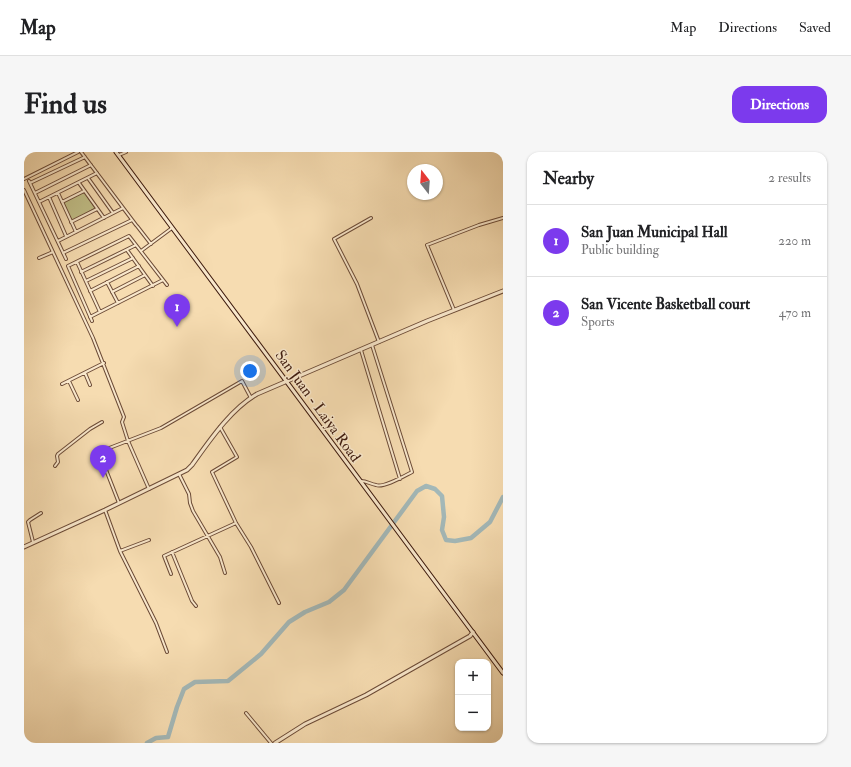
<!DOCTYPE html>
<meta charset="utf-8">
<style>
body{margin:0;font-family:"IM FELL Double Pica",serif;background:#f6f6f6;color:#202124}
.controls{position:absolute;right:12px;bottom:12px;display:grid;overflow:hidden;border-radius:8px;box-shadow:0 1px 3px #0004}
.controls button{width:36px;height:36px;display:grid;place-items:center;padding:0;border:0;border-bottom:1px solid #e0e0e0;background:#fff;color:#202124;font:20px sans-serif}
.compass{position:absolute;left:383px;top:12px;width:36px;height:36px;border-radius:50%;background:#fff;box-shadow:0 1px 3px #0004;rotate:343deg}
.you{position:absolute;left:226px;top:219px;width:14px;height:14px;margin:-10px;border:3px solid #fff;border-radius:50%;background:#1a73e8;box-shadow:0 0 0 6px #1a73e833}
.badge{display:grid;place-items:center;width:26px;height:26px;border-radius:50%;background:#7c3aed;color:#fff;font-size:13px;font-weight:700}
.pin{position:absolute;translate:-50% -33px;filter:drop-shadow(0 1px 2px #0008)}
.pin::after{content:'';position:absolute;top:21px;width:14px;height:12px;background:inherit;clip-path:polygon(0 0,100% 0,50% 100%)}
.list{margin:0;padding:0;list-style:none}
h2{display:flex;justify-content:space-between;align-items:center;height:52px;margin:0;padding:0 16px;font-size:17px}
h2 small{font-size:13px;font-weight:400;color:#757577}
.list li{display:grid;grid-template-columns:26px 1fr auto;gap:12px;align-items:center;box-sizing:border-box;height:72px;padding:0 16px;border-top:1px solid #e0e0e0}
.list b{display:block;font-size:15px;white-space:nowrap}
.list p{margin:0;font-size:13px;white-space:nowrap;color:#757577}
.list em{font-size:13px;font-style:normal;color:#757577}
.map{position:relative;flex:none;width:479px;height:591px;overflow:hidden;border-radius:12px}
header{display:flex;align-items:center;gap:24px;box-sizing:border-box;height:56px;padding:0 20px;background:#fff;border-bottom:1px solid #e0e0e0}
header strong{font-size:19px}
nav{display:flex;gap:22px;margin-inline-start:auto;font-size:14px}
.intro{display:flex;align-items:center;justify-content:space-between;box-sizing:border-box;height:96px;padding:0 24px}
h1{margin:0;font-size:28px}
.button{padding:10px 18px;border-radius:12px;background:#7c3aed;color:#fff;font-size:14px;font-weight:700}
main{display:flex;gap:24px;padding:0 24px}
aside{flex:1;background:#fff;border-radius:12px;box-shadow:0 1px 3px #0004}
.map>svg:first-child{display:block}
</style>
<header>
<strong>Map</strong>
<nav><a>Map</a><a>Directions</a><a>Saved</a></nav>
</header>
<div class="intro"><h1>Find us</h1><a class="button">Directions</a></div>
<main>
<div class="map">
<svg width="479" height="591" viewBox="0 0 479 591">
<rect width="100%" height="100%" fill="#f6dcb1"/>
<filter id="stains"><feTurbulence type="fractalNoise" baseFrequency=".005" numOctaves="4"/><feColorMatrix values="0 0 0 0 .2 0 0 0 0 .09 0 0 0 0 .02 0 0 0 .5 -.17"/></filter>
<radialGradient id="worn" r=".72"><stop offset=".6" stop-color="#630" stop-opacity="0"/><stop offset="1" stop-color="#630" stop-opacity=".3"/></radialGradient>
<path fill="#c1bf88" stroke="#806d4b" d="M60 40 71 56 48 69 39 51Z"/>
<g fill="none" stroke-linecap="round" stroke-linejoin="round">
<path stroke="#a3b8b8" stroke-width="4.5" d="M123 591 132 586 144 585 153 555 160 537 171 530 204 529 237 502 265 470 281 460 305 450 320 438 393 339 402 334 411 337 418 344 420 365 418 378 422 388 431 389 447 386 466 370 479 345"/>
<defs>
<path id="minor" d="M57 0 112 73
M95 3 102 0
M64 26 89 61
M0 27 54 0
M5 29 42 107
M6 31 61 5
M55 31 80 66
M0 38 69 186 100 265 98 270 104 289 125 337
M11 41 67 13
M34 41 52 80
M25 45 42 84
M15 50 73 21
M38 50 60 39
M347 66 310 87 333 132 355 190
M47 70 73 57
M113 74 127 92
M34 89 99 56
M103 98 129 134
M117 99 148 76
M39 101 108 68
M15 106 29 100
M53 110 76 160
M57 120 112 93
M62 129 109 106
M83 130 94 151
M66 139 115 114
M88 140 121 123
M430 158 403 93 455 73 479 66
M66 165 139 128
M68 169 44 114 105 84 143 133
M337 198 376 327
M61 221 66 233
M45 229 54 248
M38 232 80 211
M196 275 213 305 188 320 212 371 227 395 255 451
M31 314 34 310 33 304 34 302 66 277 78 270
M155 322 165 342 166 351 169 359 196 405 201 421
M337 329C343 329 346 332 352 333 360 336 380 324 388 320L348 193
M95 351 75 300 137 276 218 229 227 246
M81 358 96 399 132 471 143 500
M9 390 4 370 6 368 17 361
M96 399 125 388
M148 400 168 449 172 454
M147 422 140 404 212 371
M222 561 247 591"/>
<path id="tertiary" d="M0 395 81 358 163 318 168 313C186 288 206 258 233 242L403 169 479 139
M251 591 281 572 342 543 446 484 449 480"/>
<path id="secondary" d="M92 0 479 521"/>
</defs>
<use href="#minor" stroke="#6c4b37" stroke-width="4"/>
<use href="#tertiary" stroke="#6c4b37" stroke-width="5"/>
<use href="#secondary" stroke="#3e1b0e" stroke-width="5"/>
<use href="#minor" stroke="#f9e8cc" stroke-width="2"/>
<use href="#tertiary" stroke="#f9e8cc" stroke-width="3"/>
<use href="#secondary" stroke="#f9e8cc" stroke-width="3"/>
</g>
<g text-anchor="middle" stroke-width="3" stroke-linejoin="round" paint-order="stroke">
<g font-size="15" fill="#3e1b0e" stroke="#f9e8cc">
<text transform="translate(294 254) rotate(54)" y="5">San Juan - Laiya Road</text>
</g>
</g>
<rect width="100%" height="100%" filter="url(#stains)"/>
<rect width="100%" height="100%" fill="url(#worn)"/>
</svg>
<div class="controls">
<button>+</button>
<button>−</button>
</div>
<svg class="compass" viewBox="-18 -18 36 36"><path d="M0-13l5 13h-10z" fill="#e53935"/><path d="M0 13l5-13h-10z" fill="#757577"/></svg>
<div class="you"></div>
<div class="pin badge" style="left:153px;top:175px">1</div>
<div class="pin badge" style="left:79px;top:326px">2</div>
</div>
<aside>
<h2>Nearby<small>2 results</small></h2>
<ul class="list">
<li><span class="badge">1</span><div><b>San Juan Municipal Hall</b><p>Public building</p></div><em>220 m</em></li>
<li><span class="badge">2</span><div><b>San Vicente Basketball court</b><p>Sports</p></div><em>470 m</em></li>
</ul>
</aside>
</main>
